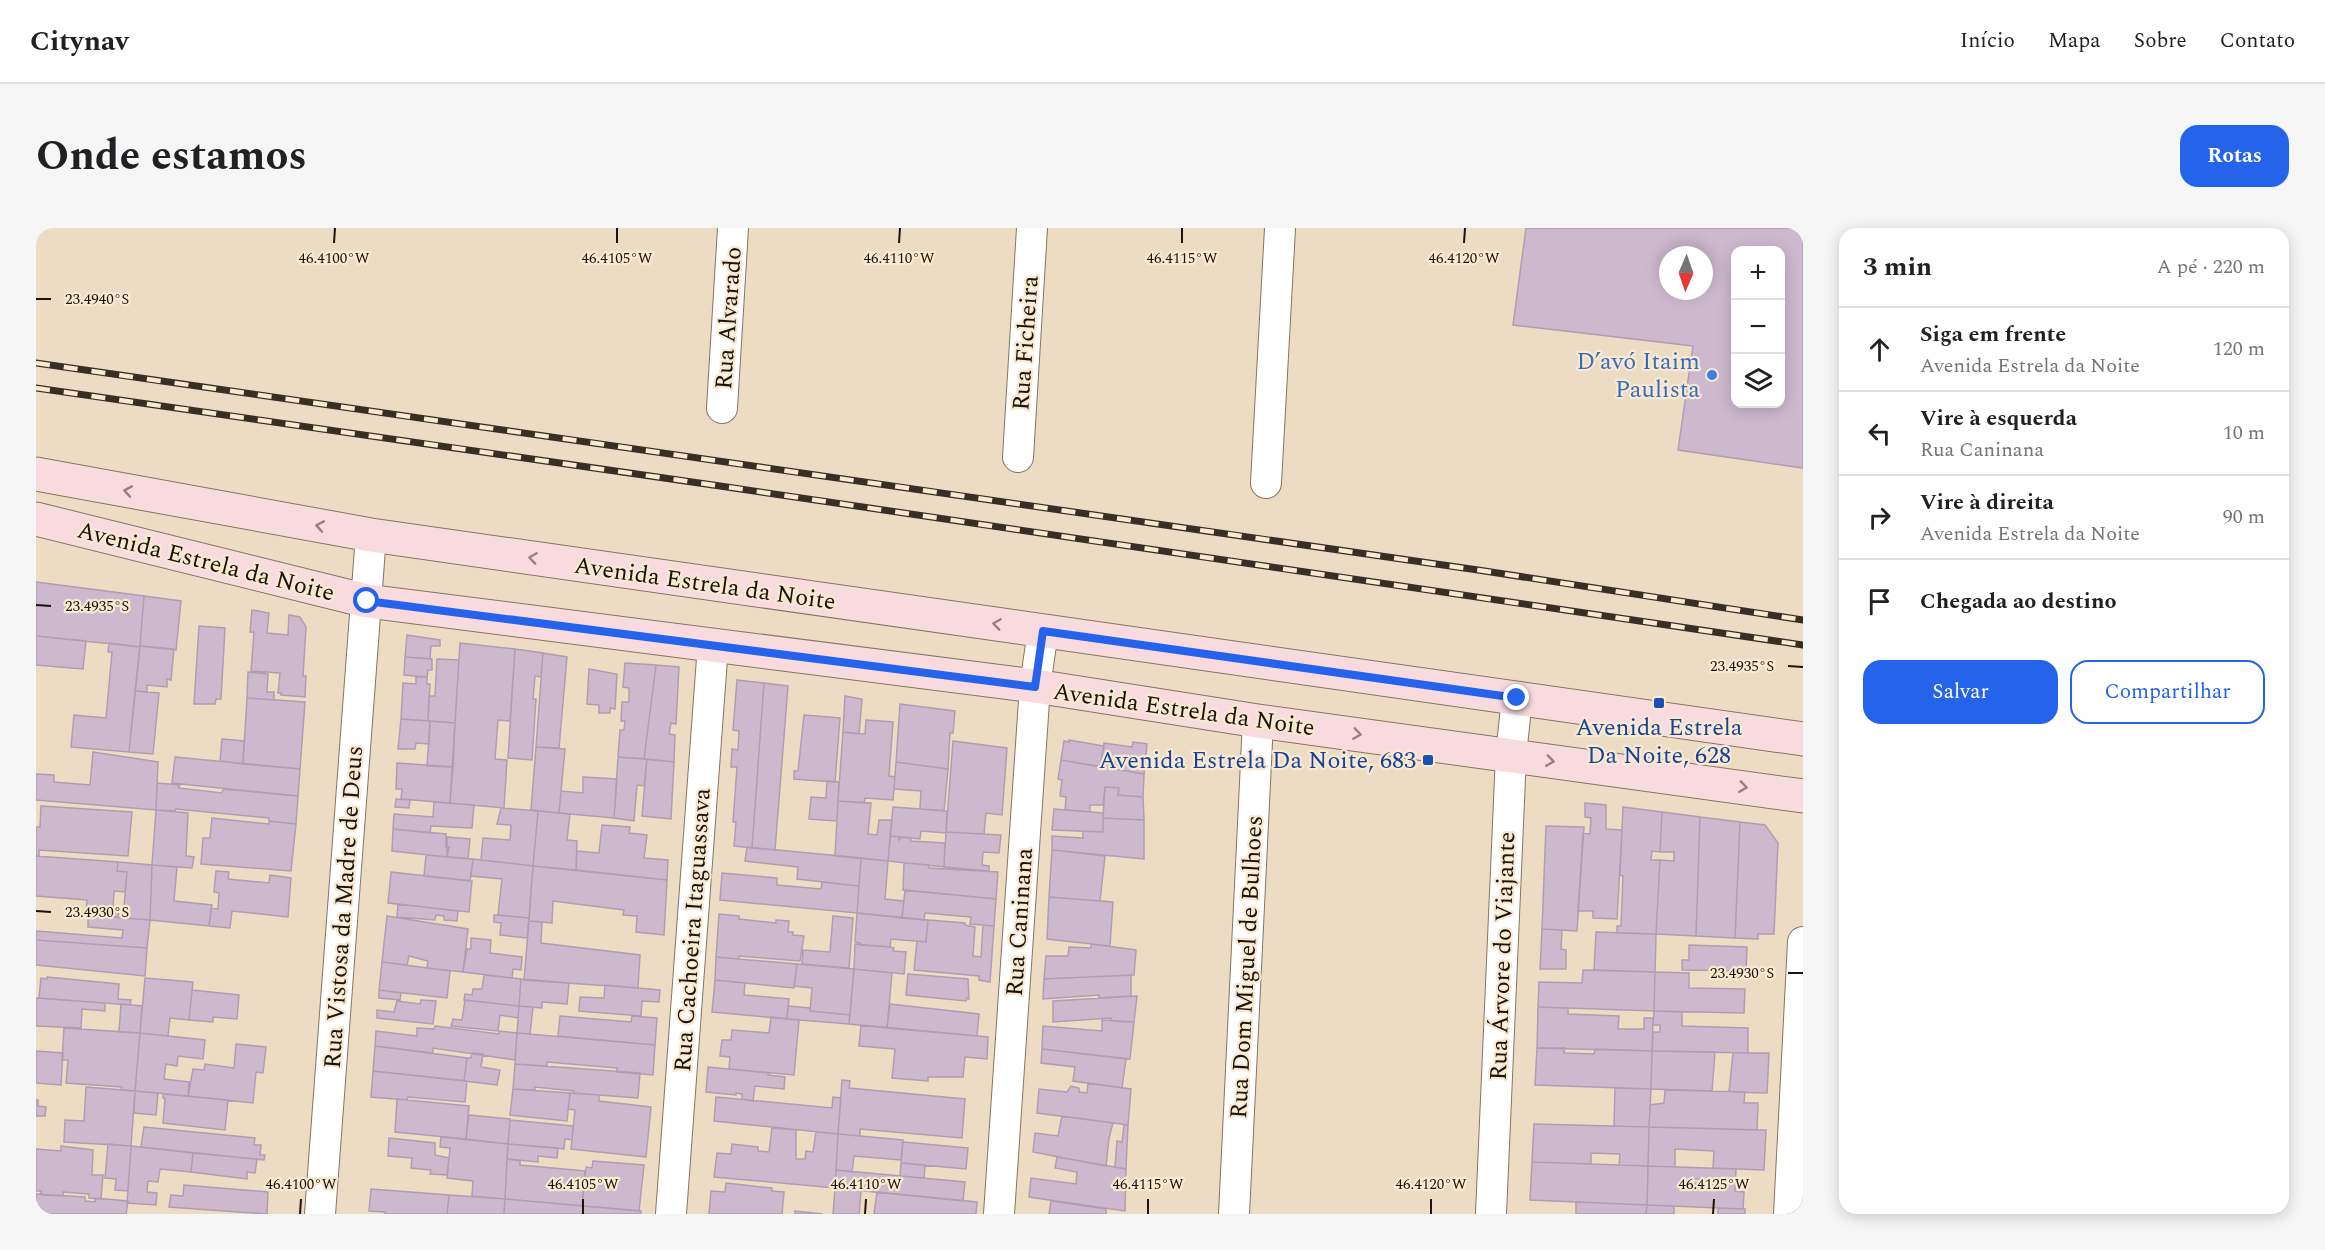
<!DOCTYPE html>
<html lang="pt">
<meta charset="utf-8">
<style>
body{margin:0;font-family:Spectral,serif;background:#f6f6f6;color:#202124}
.controls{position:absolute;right:18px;top:18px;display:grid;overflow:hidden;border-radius:12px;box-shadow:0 3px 15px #0003}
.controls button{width:54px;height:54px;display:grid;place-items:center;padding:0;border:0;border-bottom:2px solid #e0e0e0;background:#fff;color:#202124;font:30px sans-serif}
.compass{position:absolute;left:1623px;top:18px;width:54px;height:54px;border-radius:50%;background:#fff;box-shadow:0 3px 15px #0003;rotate:182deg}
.stop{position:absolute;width:18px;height:18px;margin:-14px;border:4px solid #2563eb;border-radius:50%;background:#fff}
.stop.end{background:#2563eb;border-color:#fff;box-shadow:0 2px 6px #0008}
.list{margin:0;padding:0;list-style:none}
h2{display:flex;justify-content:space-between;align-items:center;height:78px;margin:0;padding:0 24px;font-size:26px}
h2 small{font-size:20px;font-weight:400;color:#757577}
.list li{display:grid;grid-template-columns:39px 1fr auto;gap:18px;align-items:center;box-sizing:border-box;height:84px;padding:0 24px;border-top:2px solid #e0e0e0}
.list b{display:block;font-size:22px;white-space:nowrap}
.list p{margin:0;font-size:20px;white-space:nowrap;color:#757577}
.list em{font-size:20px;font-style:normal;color:#757577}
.actions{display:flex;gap:12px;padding:18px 24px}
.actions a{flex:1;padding:14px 0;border:2px solid #2563eb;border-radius:18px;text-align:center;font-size:21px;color:#2563eb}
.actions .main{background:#2563eb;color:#fff}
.icon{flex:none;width:33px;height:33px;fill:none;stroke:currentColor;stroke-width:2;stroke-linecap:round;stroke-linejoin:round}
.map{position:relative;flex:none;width:1767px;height:986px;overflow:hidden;border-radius:18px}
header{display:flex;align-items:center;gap:36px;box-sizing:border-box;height:84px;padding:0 30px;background:#fff;border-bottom:2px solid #e0e0e0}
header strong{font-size:28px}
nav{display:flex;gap:33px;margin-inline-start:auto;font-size:21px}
.intro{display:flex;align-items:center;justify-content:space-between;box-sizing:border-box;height:144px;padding:0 36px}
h1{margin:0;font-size:42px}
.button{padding:15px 27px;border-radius:18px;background:#2563eb;color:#fff;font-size:21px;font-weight:700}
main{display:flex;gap:36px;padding:0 36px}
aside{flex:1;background:#fff;border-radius:18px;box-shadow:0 3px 15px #0003}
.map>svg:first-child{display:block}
</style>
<header>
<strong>Citynav</strong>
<nav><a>Início</a><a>Mapa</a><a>Sobre</a><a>Contato</a></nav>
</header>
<div class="intro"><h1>Onde estamos</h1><a class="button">Rotas</a></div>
<main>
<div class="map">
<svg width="1767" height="986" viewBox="0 0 1767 986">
<rect width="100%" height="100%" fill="#ecdcc4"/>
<path fill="#cdb9ce" stroke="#b09db1" stroke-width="1.5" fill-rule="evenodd" d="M1490 0H1767V240L1642 222 1657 118 1477 97ZM1700 22H1744V176H1700ZM1632 27H1668V63H1632Z
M0 354 108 368 104 419 0 408Z
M108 368 145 373 140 422 104 418Z
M216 382 233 385 231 405 252 407 253 387 264 389 270 399 267 448H270L269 469 245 467V465H242L244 445 215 443 218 404H214Z
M163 398 189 400 185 471H180L179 476H158Z
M371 407 404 412V418H395L394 431 369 429Z
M0 408 50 413 47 441 0 437Z
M73 415 104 419 93 524 35 519 38 487 70 490 76 424H72Z
M424 415 479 421 474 493 462 492 459 531 471 532 468 580 414 575Z
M104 418 138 421 135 452 131 451V459L111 457V464L99 463Z
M479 421 507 425 505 449 499 448 497 471H500L496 532 472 530Z
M507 425 531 429 523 520 500 519Z
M369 429 396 431V442H392L391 449 368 447Z
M401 431 423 432 419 495 392 493 393 468H399Z
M589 435 620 437 608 531 582 529 584 502H588L589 493H585L586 474H593V460L587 459Z
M620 437 643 439 640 496 635 495 633 506 639 507 638 534 608 531Z
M553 441 581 446 579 481 574 480V485H563V477L551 476Z
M212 444 232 446 231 464H238V472L211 470Z
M380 449H391V456H394L392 493 365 491 367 455 380 456Z
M701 452 728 455 716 620 698 618 700 594H697L701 539H695L696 521 702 522 703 503 697 502Z
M728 455 752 458 739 622 716 620Z
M99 463 123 465 117 526 93 524Z
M809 468 826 471 823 506 807 504Z
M211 470 269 474 264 541 207 536Z
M864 476 919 483 917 505H914L912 541 860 534Z
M768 487 804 490 799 554 758 551V543H762Z
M365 491 394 493 393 516 380 515 379 521H362Z
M830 492 857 494 853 548 859 549 857 572 829 570 828 575 802 573 807 504 829 506Z
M394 493 419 495 417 539 391 538Z
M186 511 208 513 207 536 184 533Z
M1033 512 1068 518 1064 539 1025 532 1028 513 1033 514Z
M917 513 971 520 966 587 950 585 948 606 910 604Z
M1097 514 1111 516 1108 546 1064 539 1068 515 1096 519Z
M500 519 529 521 523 585 495 582Z
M57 524 122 534 120 582 0 572V546L18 547V554L54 557Z
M139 529 264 541 262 568 136 555Z
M582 529 611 531 608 558 601 557 598 593 578 590Z
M611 531 638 534 635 591 606 588Z
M1025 532 1108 546 1107 569 1082 567 1083 560 1069 559 1067 577H1054V584L1029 582 1030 569 1024 568 1026 552 1022 551Z
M860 534 912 541 908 583 884 581 885 563 858 561Z
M361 535 417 539 414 575 365 571 366 561H360Z
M547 549 581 551 578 590 523 585 525 563 547 565Z
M791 553 803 554 801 593 773 591 775 569 790 570Z
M121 555 144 557 142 560 186 565 187 561 262 568 260 596 233 593V590L140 581 139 583 120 582Z
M1069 559 1083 560 1082 567 1107 569 1108 592 1067 590Z
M360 571 374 572 373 580 359 579Z
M802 573 835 575 832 606 841 607 843 592H856L852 633 799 628Z
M398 574 438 577 436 600 395 598 394 605 357 601 358 586 397 589Z
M1549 575 1570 577V601L1586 602 1581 691 1557 690V683H1542L1547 605 1554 606 1555 590 1549 589Z
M5 578 96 584 92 628 3 622V628H0V599H4Z
M857 579 911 583 910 605 885 603 884 611 854 608Z
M1587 579 1626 584 1624 624 1616 623 1615 632H1624L1620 706 1581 705V698H1585L1587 648 1584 647Z
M465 580 502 583 497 638 445 632 447 610 474 612 475 597 461 596Z
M1018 581 1067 585V604L1016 602Z
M120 582 152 585 150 628 158 629 156 640 116 637Z
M502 583 534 586 531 612 541 613 540 642 497 638Z
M1626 584 1664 589 1660 708 1620 706 1624 632 1638 633V624H1624Z
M1664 589 1704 594 1699 710 1660 708Z
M176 590 233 596V593L260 596 255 643 165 636 167 610H174Z
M1067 590 1108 592V631L1016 622V608L1047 610V603L1067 604Z
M1704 594 1729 597 1742 615 1738 706H1722V711L1699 710Z
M566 597 594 599 593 605 611 607 608 630 632 632 631 652 540 642 541 623 563 625Z
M1510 598 1548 599 1541 703 1506 701Z
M357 601 410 606V619H413L411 629 356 623Z
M910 604 965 607 963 625 947 624 946 637 953 638V643L908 639Z
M854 608 863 609V612L866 609 875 610V613L909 615 908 639 852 633Z
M411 609 434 611 432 631 411 629Z
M711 619 825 630 823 658 761 651 762 639 709 633Z
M1016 622 1069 628 1064 673 1013 669Z
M390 627 437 631 434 653 388 648Z
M0 628 82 634 81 643 91 644 89 664 78 663 77 681H83L82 689 50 687 51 672 0 668Z
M825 630 852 633 849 671 868 673 866 690 821 685Z
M437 631 497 638 493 690 462 687 466 651 435 648Z
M82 634 116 637 114 692 87 690 91 644 81 643Z
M868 635 893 637V640L962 644 960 671 867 662Z
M116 637 141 639 138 673 176 677 173 698 114 692Z
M497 638 631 652 628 707 600 704 601 688 587 687 588 682 517 673 516 695 493 693Z
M180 643 193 644 192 651 233 655 234 647 255 650 252 689 196 683 194 700 173 698 175 680 182 681 183 665 178 664Z
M355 644 436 653 433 684 352 675Z
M686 645 741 650V657L785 661 786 654 823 658 821 685 684 672Z
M869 662 960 671 958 698 934 696 935 689 889 685 888 692 866 690Z
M1013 669 1077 674 1074 718 1011 711Z
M362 676 422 683 421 693 408 692V688L400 687 399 692 361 689Z
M821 685 892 692 890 714 855 711 854 719 823 717 824 715 819 714Z
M683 686 703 688V691L740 695V692L753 693 752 704H757V707L768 708 764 733 703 728V731L680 729Z
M52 687 114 692 111 720 0 712V703L86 710 87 702 52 699Z
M458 687 493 690 491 710 464 707 465 695 458 694Z
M351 688 432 701 427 744 391 740 392 733 373 728 371 737 346 734Z
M797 688 817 690 813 740 766 736 767 722 794 724Z
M892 692 929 695V697L939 699 937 728 945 729 947 697 958 698 954 754 943 752V748L878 742 881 713 890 714Z
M493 693 506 694 505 715 604 727 602 760 488 752Z
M1506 701 1526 702 1525 721 1530 722V741H1504Z
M1560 704 1620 706 1619 744 1558 742Z
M435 710 455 712 454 725 486 729 485 742 477 741 476 750 427 744 431 721H435Z
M0 712 111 720 109 748 0 737Z
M819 716 854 719 858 720 857 723 870 724 868 746 818 741Z
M1055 716 1100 722 1098 747 1008 751 1010 728H1032L1033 719 1055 720Z
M1653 717 1711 719 1710 743 1646 742V732H1653Z
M680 729 761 736 758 760 679 752Z
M346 734 414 743 411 770 343 762Z
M761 736 818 741 814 787 774 783 776 760 758 758Z
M818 741 856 745 851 800 813 796Z
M1547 742 1619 744 1618 783 1502 779 1503 754 1546 755Z
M1619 744 1653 745V760L1709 761 1708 785 1618 783Z
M872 746 932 751 933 771 931 770 930 773 870 767Z
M448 747 485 751 483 778 428 772 429 766 436 767 437 761H446Z
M1095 747V768L1063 770V767L1007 771 1008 751Z
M11 749 83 756 82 771 95 772 94 777 3 770 5 750 11 751Z
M109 750 157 754 153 792 134 790 132 808 104 805Z
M485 751 533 755 531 776 506 774V780L483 778Z
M679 752 709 755 708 767 753 771 751 791 676 784Z
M569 757 624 762 623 774 606 773 605 788 543 783 544 769 568 770Z
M156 762 203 767 201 791 177 789V794L153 792Z
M343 762 365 765 364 772 343 770Z
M1101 768 1098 794 1075 793V790L1017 794V773Z
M0 770 69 775V783L46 781 45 800 0 798Z
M385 772 400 773 397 796 341 790V782L358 784 361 773 384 776Z
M429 772 483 778 482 790 464 787 462 803 415 798 417 791 426 792Z
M85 776 106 778 104 805 83 804Z
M854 776 943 786 941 808 851 800Z
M483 778 497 779 494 806 481 805Z
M752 778 774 780V783L814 787 813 796 751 791Z
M1502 779 1532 780V786L1583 788 1582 801H1608V790H1617L1616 823 1501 820Z
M1618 783 1646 784V798L1712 800V825L1616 823 1617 804H1624V797H1617Z
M524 788 595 794 596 788 621 790 619 817 522 808Z
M735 789 763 792 758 847 693 841 694 829 684 828 686 812H695L696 802 733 805Z
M1066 792 1098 794 1094 831 1006 821 1007 798 1066 803Z
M825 797 952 809 951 831 929 829 927 849H892V853L856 850 859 821 823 818Z
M399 798 463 806V803L481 805 479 832 397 820V825L339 818 340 803 381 808V800L398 801Z
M28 800 104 805 99 863 85 862 86 859 30 855 32 832H26Z
M104 805 169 812 167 831 142 828 141 838 130 836 128 851 153 854 152 868 99 863Z
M481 805 619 817 617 847 581 844V840L511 834V838L479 836Z
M200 816 230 819 227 845 220 844 217 875 152 868 157 841 168 842 169 836 198 840Z
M339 818 431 830 428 853 337 843Z
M1501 820H1529L1528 825 1558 826 1559 821 1616 823 1615 861 1499 857Z
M1006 821 1090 831 1086 860 1037 853 1039 839 1005 835Z
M0 823 27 825 25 857 0 855Z
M1616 823 1679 824 1676 863 1615 861Z
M436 825 447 826 445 839 464 842 461 857 428 853 431 830H435Z
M1697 825H1733L1731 865 1693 864Z
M479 836 604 845 602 870 537 865 538 863 499 859V862L477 861Z
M672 839 733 845 732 847 749 849 748 861 719 858 717 873 706 871V866L700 865V867L670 864Z
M337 843 431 853 429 874 372 869 371 872 335 869Z
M806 852 814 853 813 860 929 871 926 910 824 901V908L802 906Z
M1052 855 1095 861 1092 897 1001 885 1003 861 1031 864 1035 858 1043 860V864L1051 865Z
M50 859 99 863 95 918 28 914 29 892 48 893Z
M1579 860 1615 861 1613 899 1578 898Z
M477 861 534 865 531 893 474 887Z
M1629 862 1709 864 1708 875H1722L1721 902 1613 899 1614 877 1628 875Z
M99 863 122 865 120 887 98 885Z
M534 865 563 867V873L615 879 610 929 535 921 539 882 532 881Z
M127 866 192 872 189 902 127 895 129 871 127 870Z
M680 869 796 880 797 869 805 870 802 906 678 893Z
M361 871 433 878 430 911 359 904Z
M0 872H2V878L10 879 9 888H0Z
M433 887 474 891 472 916 430 911Z
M1026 888 1077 895 1073 910 1070 938 997 924 999 905 1022 908Z
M474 892 537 898 536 912 529 911 528 921 472 916Z
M1498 896 1613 899 1612 938 1583 937 1584 926 1555 925V936L1496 934Z
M1088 897H1092L1090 941 1079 939 1081 913 1086 914Z
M108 899 219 910 218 917H225L224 927H229L228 932 105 919Z
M1613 899 1730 902 1728 942 1677 940 1678 923 1639 921V939L1612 938Z
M736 900 760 902V931H769L770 923 777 924 780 904 802 906 799 960 678 949 681 925 695 926 696 916 722 919V923L733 924Z
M802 906 867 912 865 932 818 928 816 944 800 942Z
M405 909 472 916 469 971 436 968 437 953 411 950 414 920 404 919Z
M353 910 399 915V927L413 930 411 947 394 946 395 942 375 940 376 930 352 928Z
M867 914 932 920 930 941 865 935Z
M72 916 95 918 92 963 79 962 80 951 69 950Z
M472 916 522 920 521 930 502 928V934L471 931Z
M25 918 57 922 56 947H67L65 971 53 970V966L27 964V968L5 967V963H0V921L25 923Z
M95 918 157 925 155 944 124 941 122 954 112 953 111 964 121 965 120 977 91 975Z
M157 925 221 931 219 945 211 944V951L155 944Z
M1021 929 1090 941 1089 983 993 969 995 950 1040 956 1041 944 1019 940Z
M471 931 484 933V937L549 943 546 978 469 971Z
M557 933 608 937 603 983 546 978 550 939 556 940Z
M1496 934 1612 938 1611 977 1494 972Z
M865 935 889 937 888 950 864 948Z
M1612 938 1700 941 1699 963 1708 964 1707 981 1611 977ZM1656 951H1669V956L1656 955Z
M800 942 929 954 927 973 799 960Z
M690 955 736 960V963L748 964 746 986H673L675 963 689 964Z
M148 957 232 964 231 986 133 979 135 967 147 968Z
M799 960 825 963 823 986H797Z
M335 961 413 967 411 986H349V984L333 983Z
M841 964 941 974 940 986H838Z
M0 966 49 969V973L59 974V970L92 973 90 986H0Z
M413 967 469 971 468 986H411Z
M469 971 605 983V986H468Z
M1015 973 1070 981V986H1013Z
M1540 974 1611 977 1610 986H1540Z
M1611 977 1638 978V986H1610Z
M1682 980 1709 981V986H1682Z
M759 983 787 986H759Z"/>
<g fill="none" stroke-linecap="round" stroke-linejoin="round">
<defs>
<path id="street" d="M686 180 697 0
M982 229 996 0
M1230 255 1244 0
M284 986 335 307
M635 986 677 417
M963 986 999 458 1007 403
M1198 986 1222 493
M1455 986 1475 527 1481 470
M1753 986 1767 714"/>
<path id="secondary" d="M0 246 335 307 1767 511
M0 291 331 373 999 458 1222 493 1767 568"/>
</defs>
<use href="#street" stroke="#847660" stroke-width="32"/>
<use href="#secondary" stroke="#847660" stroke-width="35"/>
<use href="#street" stroke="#fff" stroke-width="30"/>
<use href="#secondary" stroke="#f9dbdf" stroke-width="33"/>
<defs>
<path id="rail" d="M0 135 1442 342 1767 392
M0 160 684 258 1767 417"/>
</defs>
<use href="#rail" stroke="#372f25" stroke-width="7"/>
<use href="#rail" stroke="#f9e9d1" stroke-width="4.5" stroke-dasharray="14" stroke-linecap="butt"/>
</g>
<defs><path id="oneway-chevron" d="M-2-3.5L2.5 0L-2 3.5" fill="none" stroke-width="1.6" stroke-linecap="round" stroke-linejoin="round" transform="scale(1.5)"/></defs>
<g stroke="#958180">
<use href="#oneway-chevron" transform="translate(92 263) rotate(-170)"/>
<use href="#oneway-chevron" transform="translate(284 298) rotate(-170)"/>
<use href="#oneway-chevron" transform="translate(497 330) rotate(-172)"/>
<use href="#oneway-chevron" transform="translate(961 396) rotate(-172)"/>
<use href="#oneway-chevron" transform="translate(1321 506) rotate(8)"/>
<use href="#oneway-chevron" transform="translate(1514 533) rotate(8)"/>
<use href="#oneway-chevron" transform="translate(1707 559) rotate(8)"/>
</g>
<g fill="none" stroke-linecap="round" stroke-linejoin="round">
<path stroke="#2563eb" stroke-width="8" d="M331 373 999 459 1007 403 1481 470"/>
</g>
<path fill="none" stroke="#1a140c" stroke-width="2" d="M298 15 299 0M581 15V0M863 15 864 0M1146 15V0M1428 15 1429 0M0 71H15M0 377 15 378M1752 438 1767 439M0 683 15 684M1752 745H1767M264 986 265 971M547 986V971M829 986 830 971M1112 986V971M1395 986V971M1677 986 1678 971"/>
<circle fill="#3f7fe0" stroke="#f9e9d1" stroke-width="2" cx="1676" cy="147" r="6"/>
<g fill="#1a4fb4" stroke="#f9e9d1" stroke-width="2">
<rect x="1617" y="469" width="12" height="12" rx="3"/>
<rect x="1386" y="526" width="12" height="12" rx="3"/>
</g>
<g text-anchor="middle" stroke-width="4.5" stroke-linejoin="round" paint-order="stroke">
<g font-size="24" fill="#1a140c" stroke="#f9e9d1">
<text transform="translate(692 90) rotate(-86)" y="8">Rua Alvarado</text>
<text transform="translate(989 115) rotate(-86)" y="8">Rua Ficheira</text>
<text transform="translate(170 333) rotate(14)" y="8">Avenida Estrela da Noite</text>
<text transform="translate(669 355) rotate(8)" y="8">Avenida Estrela da Noite</text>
<text transform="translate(1148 481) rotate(8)" y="8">Avenida Estrela da Noite</text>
<text transform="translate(307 679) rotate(-86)" y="8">Rua Vistosa da Madre de Deus</text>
<text transform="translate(983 694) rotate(-86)" y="8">Rua Caninana</text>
<text transform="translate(656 702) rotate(-86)" y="8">Rua Cachoeira Itaguassava</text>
<text transform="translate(1466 728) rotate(-88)" y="8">Rua Árvore do Viajante</text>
<text transform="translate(1210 739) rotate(-87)" y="8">Rua Dom Miguel de Bulhoes</text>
</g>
<g font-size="24" fill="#366cbe" stroke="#f9e9d1" text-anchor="end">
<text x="1664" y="141">D’avó Itaim<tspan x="1664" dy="28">Paulista</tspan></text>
</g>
<g font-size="24" fill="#164399" stroke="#f9e9d1">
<text x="1623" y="507">Avenida Estrela<tspan x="1623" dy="28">Da Noite, 628</tspan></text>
<text x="1380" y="540" text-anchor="end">Avenida Estrela Da Noite, 683</text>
</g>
</g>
<g font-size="15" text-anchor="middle" fill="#1a140c" stroke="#f9e9d1" stroke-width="4.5" stroke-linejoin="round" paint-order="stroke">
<text x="298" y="35">46.4100°W</text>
<text x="581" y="35">46.4105°W</text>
<text x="863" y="35">46.4110°W</text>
<text x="1146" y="35">46.4115°W</text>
<text x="1428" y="35">46.4120°W</text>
<text x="61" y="76">23.4940°S</text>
<text x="61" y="383">23.4935°S</text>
<text x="1706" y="443">23.4935°S</text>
<text x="61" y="689">23.4930°S</text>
<text x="1706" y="750">23.4930°S</text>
<text x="265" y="961">46.4100°W</text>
<text x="547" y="961">46.4105°W</text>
<text x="830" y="961">46.4110°W</text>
<text x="1112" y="961">46.4115°W</text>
<text x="1395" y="961">46.4120°W</text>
<text x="1678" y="961">46.4125°W</text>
</g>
</svg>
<div class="controls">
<button>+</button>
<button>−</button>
<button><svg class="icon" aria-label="layers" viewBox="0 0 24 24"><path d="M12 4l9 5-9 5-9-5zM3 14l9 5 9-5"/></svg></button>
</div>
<svg class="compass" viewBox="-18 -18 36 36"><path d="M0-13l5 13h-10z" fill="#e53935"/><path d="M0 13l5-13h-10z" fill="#757577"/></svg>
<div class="stop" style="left:331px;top:373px"></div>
<div class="stop end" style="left:1481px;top:470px"></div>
</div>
<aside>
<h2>3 min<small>A pé · 220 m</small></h2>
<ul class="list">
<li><svg class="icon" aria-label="ahead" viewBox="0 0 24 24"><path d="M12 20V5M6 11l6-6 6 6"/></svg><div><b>Siga em frente</b><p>Avenida Estrela da Noite</p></div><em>120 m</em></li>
<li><svg class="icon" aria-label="left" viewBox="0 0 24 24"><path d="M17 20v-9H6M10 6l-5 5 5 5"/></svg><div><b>Vire à esquerda</b><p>Rua Caninana</p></div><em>10 m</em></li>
<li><svg class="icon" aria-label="right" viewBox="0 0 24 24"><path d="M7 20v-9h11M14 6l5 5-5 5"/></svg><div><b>Vire à direita</b><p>Avenida Estrela da Noite</p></div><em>90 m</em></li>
<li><svg class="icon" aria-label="arrive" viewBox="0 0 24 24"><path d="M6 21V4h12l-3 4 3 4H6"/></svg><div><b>Chegada ao destino</b></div></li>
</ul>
<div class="actions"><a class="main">Salvar</a><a>Compartilhar</a></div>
</aside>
</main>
